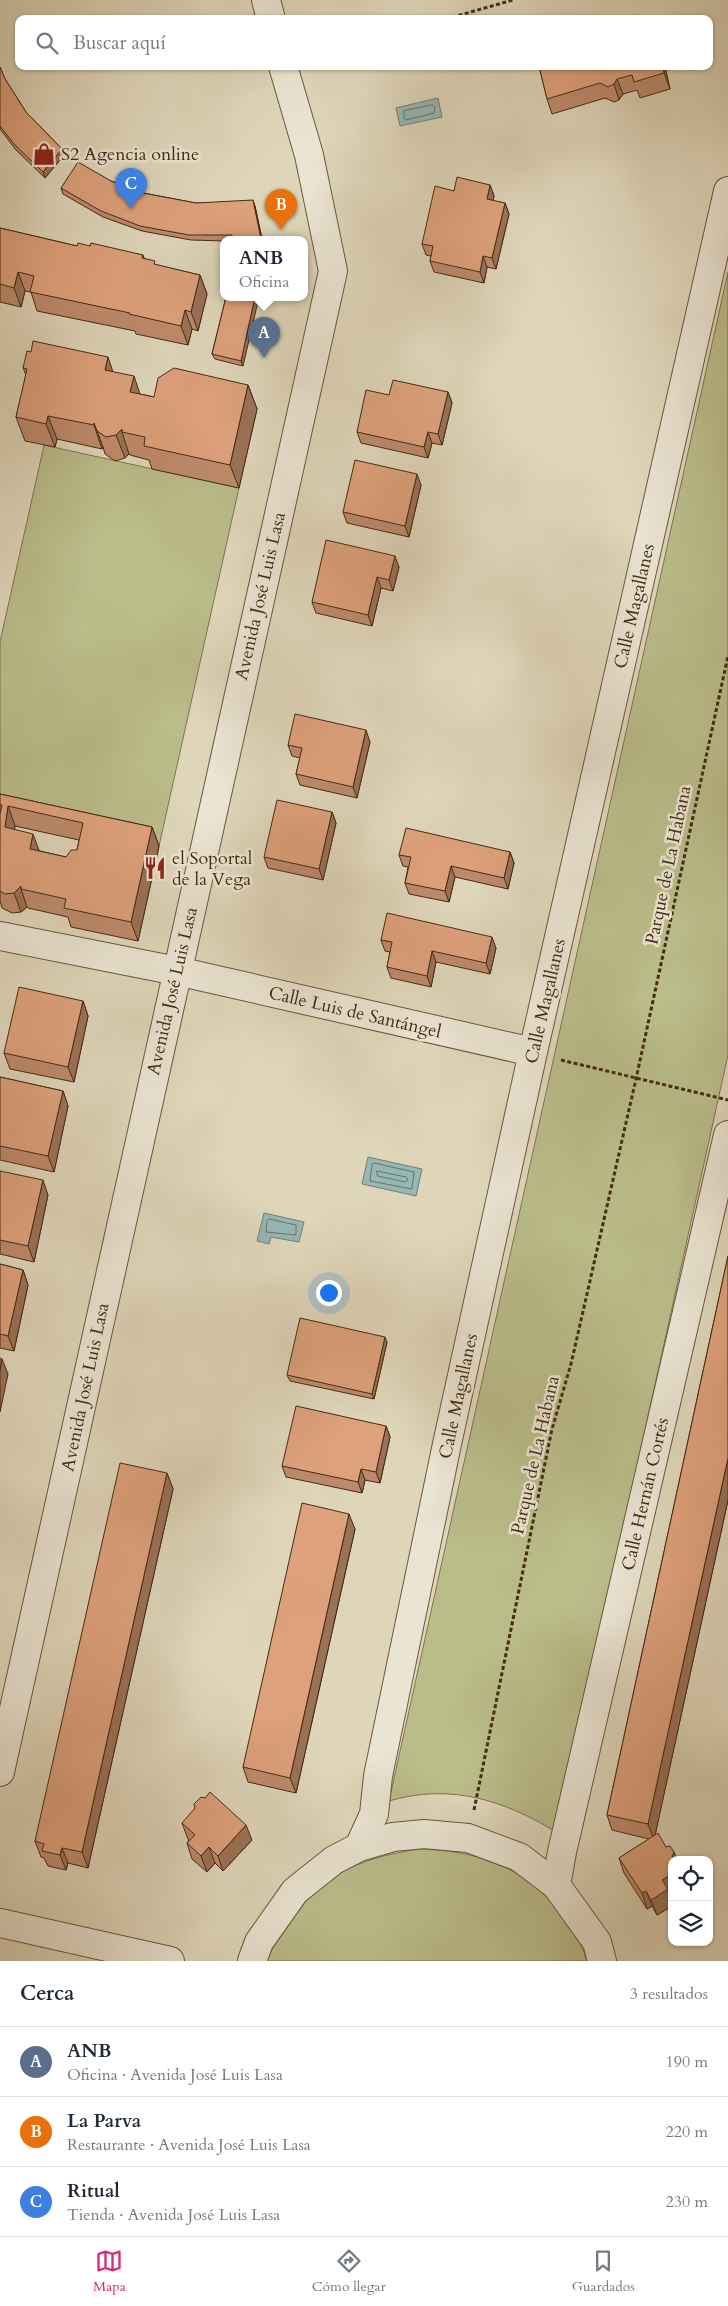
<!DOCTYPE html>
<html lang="es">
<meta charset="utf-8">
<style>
body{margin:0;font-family:Cardo,serif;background:#f6f6f7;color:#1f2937}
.controls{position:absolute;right:15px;bottom:15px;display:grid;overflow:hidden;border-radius:10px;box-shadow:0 1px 4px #0004}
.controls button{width:45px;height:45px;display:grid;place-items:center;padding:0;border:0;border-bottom:1px solid #e0e1e3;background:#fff;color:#1f2937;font:25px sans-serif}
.you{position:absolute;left:328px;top:1292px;width:18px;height:18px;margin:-12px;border:4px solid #fff;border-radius:50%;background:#1a73e8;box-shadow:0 0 0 8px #1a73e833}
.badge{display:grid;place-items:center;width:32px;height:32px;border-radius:50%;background:#db2777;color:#fff;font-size:16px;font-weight:700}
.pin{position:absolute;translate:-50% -41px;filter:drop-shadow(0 1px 2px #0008)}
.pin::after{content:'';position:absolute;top:26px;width:18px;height:15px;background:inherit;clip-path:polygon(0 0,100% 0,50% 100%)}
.popup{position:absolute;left:220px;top:236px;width:88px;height:65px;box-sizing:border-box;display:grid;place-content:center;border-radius:10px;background:#fff;filter:drop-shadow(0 1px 4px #0005);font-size:16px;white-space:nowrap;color:#747a83}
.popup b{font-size:19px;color:#1f2937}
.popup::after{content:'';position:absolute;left:50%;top:100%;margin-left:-10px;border:10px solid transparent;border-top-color:#fff}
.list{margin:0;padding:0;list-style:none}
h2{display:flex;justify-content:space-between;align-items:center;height:65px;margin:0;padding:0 20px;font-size:21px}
h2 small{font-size:16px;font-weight:400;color:#747a83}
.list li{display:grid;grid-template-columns:32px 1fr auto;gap:15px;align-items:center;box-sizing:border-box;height:70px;padding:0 20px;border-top:1px solid #e0e1e3}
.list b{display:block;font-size:19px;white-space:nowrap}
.list p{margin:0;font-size:16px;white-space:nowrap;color:#747a83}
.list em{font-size:16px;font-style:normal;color:#747a83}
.icon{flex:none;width:28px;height:28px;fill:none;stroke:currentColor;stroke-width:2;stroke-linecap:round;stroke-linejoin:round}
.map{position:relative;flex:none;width:728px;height:1961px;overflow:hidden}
.search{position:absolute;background:#fff;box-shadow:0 1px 4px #0004;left:15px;right:15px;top:15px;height:55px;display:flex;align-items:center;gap:12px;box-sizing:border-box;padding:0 18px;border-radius:10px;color:#747a83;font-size:19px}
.sheet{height:275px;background:#fff}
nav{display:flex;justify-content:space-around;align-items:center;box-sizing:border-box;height:70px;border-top:1px solid #e0e1e3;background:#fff;font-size:14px;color:#747a83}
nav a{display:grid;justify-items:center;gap:2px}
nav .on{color:#db2777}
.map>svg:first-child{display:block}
</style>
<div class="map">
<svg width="728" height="1961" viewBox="0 0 728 1961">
<rect width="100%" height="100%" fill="#dfd6ba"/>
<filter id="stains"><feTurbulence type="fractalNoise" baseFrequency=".004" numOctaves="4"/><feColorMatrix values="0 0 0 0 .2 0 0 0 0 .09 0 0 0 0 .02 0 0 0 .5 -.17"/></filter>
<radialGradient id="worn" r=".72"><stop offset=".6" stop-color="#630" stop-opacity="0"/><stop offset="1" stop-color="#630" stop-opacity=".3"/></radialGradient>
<path fill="#babc8a" stroke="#7f744e" d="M728 272V1055L556 1832C504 1800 450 1783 389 1801Z
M44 445 239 488 159 846 0 811V642Z
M420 1849C442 1850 463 1852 484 1859 530 1872 573 1916 587 1961H266C302 1889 340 1860 420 1849Z"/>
<path fill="#95b7b6" stroke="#757f75" d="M438 98 442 117 400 126 396 108Z
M368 1157 422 1169 416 1196 362 1184Z
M264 1213 304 1222 299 1242 271 1237 269 1244 257 1241Z"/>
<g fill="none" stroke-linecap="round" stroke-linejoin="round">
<path stroke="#6c7164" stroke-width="1" d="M432 105 435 107 434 113 406 120 404 118V111Z
M374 1163 414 1172 412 1189 370 1181 372 1165Z
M377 1171 406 1177 408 1180 405 1182 378 1176Z
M270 1219 296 1225V1235L266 1232 267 1221Z"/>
<defs>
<path id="minor" d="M266 0 271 19
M0 936 177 971 533 1052
M0 1772 333 271 309 155 283 66
M359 1847 374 1814 378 1776 447 1444 533 1052 728 191
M556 1885 562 1852 728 1135
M0 1923 170 1961
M252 1961 259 1942 295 1891 334 1860 359 1847 393 1837 424 1834 468 1838 519 1857 556 1885 597 1942 602 1961"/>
</defs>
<use href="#minor" stroke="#6b563d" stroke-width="30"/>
<path stroke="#442b13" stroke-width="3" stroke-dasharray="4 2.5" stroke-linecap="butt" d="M446 19 513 0
M561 1060 728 1100
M474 1810 552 1429 571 1364 636 1079 728 656"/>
<use href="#minor" stroke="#eae4d2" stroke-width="28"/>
</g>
<path fill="#be8a6b" stroke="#442b13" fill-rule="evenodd" d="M539 66H665L670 89 640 98 637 90 623 94 619 100 614 102 605 98 552 114 547 99Z
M0 67 5 79 26 112 62 149 64 155 45 178 16 150 0 129Z
M111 181 143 193 196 203 255 206 262 239H224V241L191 240 142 231 103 217 63 194 61 188Z
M490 185 494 196 493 201 505 203 509 214 496 269 487 267 484 283 434 272 430 261 431 256 426 255 422 244 454 191Z
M0 228 77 246H90L143 255 144 258 156 265 200 275 207 294 198 331 192 329 188 345 136 334 135 331 37 311 31 292 25 291 21 307 0 302Z
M226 297 243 366 215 359 212 354Z
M31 352 113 372 140 394 154 397 248 385 257 409 239 488 152 469 149 460 130 455 129 454 125 458 115 461 105 454 103 447 102 449 57 439 55 447 25 441 16 417 26 375 23 368Z
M448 392 452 403 442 445 432 443 428 458 361 443 357 432 389 395Z
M421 485 409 537 347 523 343 512Z
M399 567 393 591 381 588 372 626 316 613 312 602Z
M370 742 357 798 300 785 296 774 300 758 292 756 288 745Z
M0 794 152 827 159 846 138 941 71 927 68 917 28 908 27 907 21 912 12 913 2 908 0 901ZM15 826 79 840 77 850 66 857 40 851 14 830Z
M332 812 336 823 323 880 268 868 264 857Z
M510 852 514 863 508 889 455 877 449 902 409 894 405 883 408 867 403 866 399 855Z
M381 940 496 948 490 974 436 962 431 987 391 978 387 967 390 952 385 951Z
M83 1001 88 1016 74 1082 10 1069 4 1053Z
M0 1077 63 1091 68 1106 54 1172 0 1160Z
M0 1171 48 1195 34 1262 0 1254Z
M728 1256V1500L655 1835 666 1847 674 1852 677 1860H672L670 1895 672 1900V1906L657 1915 652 1906 647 1909 624 1873 619 1858 649 1839 612 1830 607 1815Z
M0 1264 23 1270 28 1285 14 1351 0 1348Z
M387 1342 374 1399 290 1381 287 1375Z
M386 1426 390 1437 380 1483 365 1480 362 1493 286 1477 282 1466Z
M167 1473 173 1489 88 1868 68 1863 66 1870 48 1866 44 1858 41 1857 35 1841Z
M355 1529 296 1793 248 1782 243 1767Z
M182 1823 252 1840 223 1871 215 1863 207 1872 192 1859 187 1843 189 1840 188 1839Z"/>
<path fill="#9b7157" stroke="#442b13" d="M663 66H665V68L670 89 664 73Z
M617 79 623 94 619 100 614 84Z
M62 149 64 155 45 178 43 172Z
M490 185 494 196 491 210 487 199Z
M253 200 255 206 262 239H261Z
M505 203 509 214 496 269 492 258Z
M483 256 487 267 484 283 480 272Z
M18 272 25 291 21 307 14 288Z
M200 275 207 294 198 331 191 312Z
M255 297H259L243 366 241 361Z
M185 310 192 329 188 345 181 326Z
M108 357 116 381 105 370Z
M134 376 142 400 130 392Z
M248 385 257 409 239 488 230 465Z
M448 392 452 403 442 445 438 434Z
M48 416 57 439 55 447 46 424Z
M94 423 103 447 102 449 94 425Z
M122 429V432L129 454 125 458 116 435Z
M428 432 432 443 428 458 424 447Z
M417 474 421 485 409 537 405 526Z
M395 556 399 567 393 591 389 580Z
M377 577 381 588 372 626 368 615Z
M366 730 370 742 357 798 353 787Z
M8 806 15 826 12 846 5 827Z
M332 812 336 823 323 880 319 869Z
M152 827 159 846 138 941 131 922Z
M33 834 40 853 30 849Z
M510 852 514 863 508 889 504 878Z
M451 866 455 877 449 902 445 891Z
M21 886V889L27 907 21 912 14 893Z
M492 937 496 948 490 974 486 963Z
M432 951 436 962 431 987 427 976Z
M83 1001 88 1016 74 1082 68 1067Z
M63 1091 68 1106 54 1172 48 1156Z
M43 1180 48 1195 34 1262 28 1246Z
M23 1270 28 1285 14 1351 8 1336Z
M385 1337 387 1342 374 1399 372 1394Z
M2 1359 8 1374 0 1412V1370Z
M386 1426 390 1437 380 1483 376 1472Z
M728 1458V1500L654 1840 648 1824Z
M361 1469 365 1480 362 1493 358 1482Z
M167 1473 173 1489 88 1868 82 1852Z
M349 1514 355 1529 296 1793 290 1778Z
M246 1825 252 1840 223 1871 218 1856Z
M209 1847 215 1863 207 1872 201 1856Z
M62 1848 68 1863 66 1870 60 1855Z
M674 1852 677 1860H673L672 1856Z
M672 1874V1893L670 1895 672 1900V1906L657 1915 651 1900 662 1880Z
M646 1891 652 1906 647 1909 642 1893Z"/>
<path fill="#dda17c" stroke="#442b13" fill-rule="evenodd" d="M638 15 639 19H623Z
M539 66H663L664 73 634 82 632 75 617 79 614 84 608 87 600 83 547 99Z
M0 67 5 79 26 112 62 149 43 172 14 144 0 126Z
M78 162 111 181 143 193 196 203 253 200 261 239H233L232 235H189L140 226 101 211 61 188Z
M457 177 490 185 487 199 505 203 492 258 483 256 480 272 430 261 433 246 422 244 435 186 454 191Z
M0 228 77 246 78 243 90 246 91 243 143 255 142 258 155 261 154 264 200 275 191 312 185 310 181 326 129 314 130 313 30 292 34 276 18 272 14 288 0 284Z
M226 297H255L241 361 212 354Z
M33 341 108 357 105 370 134 376 130 392 154 397 158 378 174 368 248 385 230 465 144 446 145 437 122 432V429L116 435 106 437 97 431 94 423V425L48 416 46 424 16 417 27 369 23 368 27 351 31 352Z
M393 380 448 392 438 434 428 432 424 447 357 432 366 390 389 395Z
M355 460 417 474 405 526 343 512Z
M326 540 395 556 389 580 377 577 368 615 312 602Z
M295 714 366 730 353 787 296 774 302 748 288 745Z
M0 794 152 827 131 922 64 908 66 899 21 889V886L14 893 5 894 0 891V814L2 805H0ZM8 806 83 823 77 850H71L66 857 30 849 33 834 5 827Z
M277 800 332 812 319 869 264 857Z
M406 828 510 852 504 878 451 866 445 891 405 883 411 857 399 855Z
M387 913 492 937 486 963 432 951 427 976 387 967 392 942 381 940Z
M19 987 83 1001 68 1067 4 1053Z
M0 1077 63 1091 48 1156 0 1146Z
M0 1171 43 1180 28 1246 0 1240Z
M728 1256V1458L648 1824 607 1815Z
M0 1264 23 1270 8 1336 0 1334Z
M300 1318 385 1337 372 1394 287 1375Z
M0 1358 2 1359 0 1370Z
M296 1406 386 1426 376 1472 361 1469 358 1482 282 1466Z
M120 1463 167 1473 82 1852 62 1848 60 1855 42 1851 44 1844 35 1841Z
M302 1503 349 1514 290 1778 243 1767Z
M210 1792 246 1825 218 1856 209 1847 201 1856 187 1843 195 1835 182 1823 195 1808 194 1804 201 1797 205 1798Z
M658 1833 666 1847 670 1846 674 1852 672 1856 675 1860H672V1874L662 1880 668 1889 651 1900 646 1891 642 1893 619 1858Z"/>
<defs>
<symbol id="shop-bare" viewBox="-9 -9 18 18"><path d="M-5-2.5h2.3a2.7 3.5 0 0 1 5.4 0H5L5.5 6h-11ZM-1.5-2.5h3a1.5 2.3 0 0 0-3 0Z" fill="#8f2418" stroke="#eae4d2" stroke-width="2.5" paint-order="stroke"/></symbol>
<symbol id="restaurant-bare" viewBox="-9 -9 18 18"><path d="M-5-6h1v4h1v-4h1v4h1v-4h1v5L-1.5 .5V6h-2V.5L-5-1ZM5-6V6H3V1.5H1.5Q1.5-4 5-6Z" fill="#8f2418" stroke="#eae4d2" stroke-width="2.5" paint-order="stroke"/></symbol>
</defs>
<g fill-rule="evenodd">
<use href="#shop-bare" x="28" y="138" width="32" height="32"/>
<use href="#restaurant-bare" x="139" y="852" width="32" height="32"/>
</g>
<g text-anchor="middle" stroke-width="5" stroke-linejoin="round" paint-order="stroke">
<g font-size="18" fill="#442b13" stroke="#eae4d2" text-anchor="start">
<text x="61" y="160">S2 Agencia online</text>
<text x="172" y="864">el Soportal<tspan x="172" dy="21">de la Vega</tspan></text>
</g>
<g font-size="18" fill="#442b13" stroke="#eae4d2">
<text transform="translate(260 596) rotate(-77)" y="6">Avenida José Luis Lasa</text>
<text transform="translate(634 606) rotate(-77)" y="6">Calle Magallanes</text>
<text transform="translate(668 865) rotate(-78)" y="6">Parque de La Habana</text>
<text transform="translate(172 991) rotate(-77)" y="6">Avenida José Luis Lasa</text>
<text transform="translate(545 1001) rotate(-77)" y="6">Calle Magallanes</text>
<text transform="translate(355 1012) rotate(13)" y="6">Calle Luis de Santángel</text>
<text transform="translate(85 1387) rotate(-78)" y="6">Avenida José Luis Lasa</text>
<text transform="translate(458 1396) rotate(-78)" y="6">Calle Magallanes</text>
<text transform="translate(535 1455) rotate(-77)" y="6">Parque de La Habana</text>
<text transform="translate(645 1494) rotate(-77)" y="6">Calle Hernán Cortés</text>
</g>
</g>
<rect width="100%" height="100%" filter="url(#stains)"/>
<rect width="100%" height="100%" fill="url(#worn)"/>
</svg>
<div class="controls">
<button><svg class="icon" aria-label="locate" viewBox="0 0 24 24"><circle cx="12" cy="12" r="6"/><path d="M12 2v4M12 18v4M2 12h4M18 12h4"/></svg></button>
<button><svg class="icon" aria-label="layers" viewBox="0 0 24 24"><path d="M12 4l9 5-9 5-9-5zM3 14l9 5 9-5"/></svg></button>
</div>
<div class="you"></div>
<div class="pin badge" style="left:264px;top:358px;background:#5c6f8a">A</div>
<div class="popup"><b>ANB</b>Oficina</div>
<div class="pin badge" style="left:281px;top:230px;background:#e8710a">B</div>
<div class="pin badge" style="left:131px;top:209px;background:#3f7fe0">C</div>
<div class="search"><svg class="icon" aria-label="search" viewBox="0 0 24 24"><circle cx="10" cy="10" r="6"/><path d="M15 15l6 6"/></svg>Buscar aquí</div>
</div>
<section class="sheet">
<h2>Cerca<small>3 resultados</small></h2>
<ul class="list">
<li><span class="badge" style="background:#5c6f8a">A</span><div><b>ANB</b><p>Oficina · Avenida José Luis Lasa</p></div><em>190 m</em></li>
<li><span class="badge" style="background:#e8710a">B</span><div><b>La Parva</b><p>Restaurante · Avenida José Luis Lasa</p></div><em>220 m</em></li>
<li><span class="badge" style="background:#3f7fe0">C</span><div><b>Ritual</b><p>Tienda · Avenida José Luis Lasa</p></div><em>230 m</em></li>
</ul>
</section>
<nav>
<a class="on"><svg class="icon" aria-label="map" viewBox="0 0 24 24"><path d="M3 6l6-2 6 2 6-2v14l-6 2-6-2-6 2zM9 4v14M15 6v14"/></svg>Mapa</a>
<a><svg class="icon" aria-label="directions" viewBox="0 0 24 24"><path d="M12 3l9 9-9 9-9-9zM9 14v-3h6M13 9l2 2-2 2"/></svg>Cómo llegar</a>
<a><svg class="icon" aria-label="saved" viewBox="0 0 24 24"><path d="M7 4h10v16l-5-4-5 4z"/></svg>Guardados</a>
</nav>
